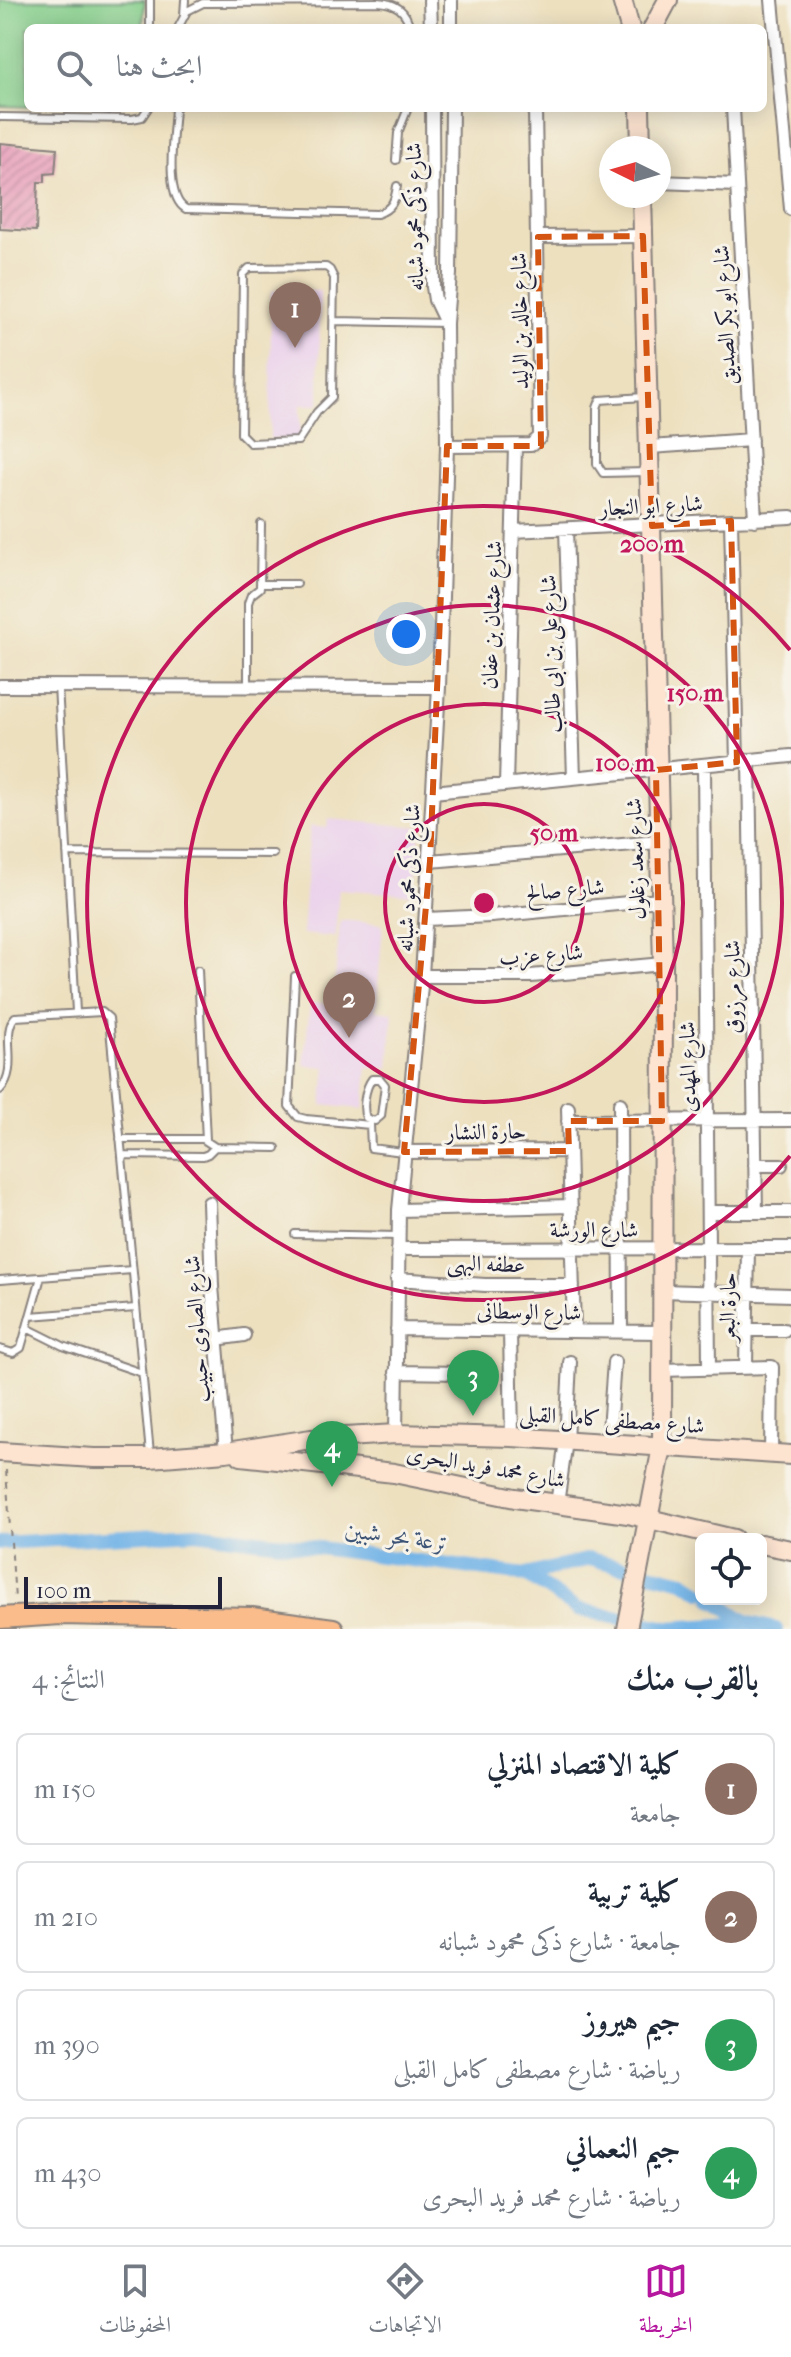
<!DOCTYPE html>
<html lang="ar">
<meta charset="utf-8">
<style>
body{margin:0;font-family:"IM FELL French Canon",Amiri,serif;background:#f6f6f7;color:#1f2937;direction:rtl}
.controls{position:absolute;right:24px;bottom:24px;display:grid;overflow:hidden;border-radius:12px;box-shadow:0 4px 20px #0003}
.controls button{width:72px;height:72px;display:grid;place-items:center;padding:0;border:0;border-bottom:2px solid #e0e1e3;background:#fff;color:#1f2937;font:40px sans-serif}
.compass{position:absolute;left:599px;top:136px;width:72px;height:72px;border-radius:50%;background:#fff;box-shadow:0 4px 20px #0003;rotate:275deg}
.scale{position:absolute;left:24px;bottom:20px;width:198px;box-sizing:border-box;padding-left:8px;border:4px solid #22223b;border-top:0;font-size:22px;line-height:28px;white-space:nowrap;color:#22223b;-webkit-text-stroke:6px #f7f3e8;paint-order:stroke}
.you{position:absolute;left:406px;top:634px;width:28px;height:28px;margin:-20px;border:6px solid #fff;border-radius:50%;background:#1a73e8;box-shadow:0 0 0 12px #1a73e833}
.badge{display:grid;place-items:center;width:52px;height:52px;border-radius:50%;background:#b5179e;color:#fff;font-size:26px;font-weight:700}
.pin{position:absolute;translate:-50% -66px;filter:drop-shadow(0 2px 4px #0008)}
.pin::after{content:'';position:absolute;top:42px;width:28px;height:24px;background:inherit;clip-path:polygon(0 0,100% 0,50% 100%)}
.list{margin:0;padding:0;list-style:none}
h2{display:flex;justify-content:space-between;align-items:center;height:104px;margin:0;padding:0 32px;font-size:34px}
h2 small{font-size:26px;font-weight:400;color:#747a83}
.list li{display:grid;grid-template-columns:52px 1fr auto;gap:24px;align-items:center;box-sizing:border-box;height:112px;margin:0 16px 16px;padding:0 16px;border:2px solid #e0e1e3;border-radius:12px}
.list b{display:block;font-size:30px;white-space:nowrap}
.list p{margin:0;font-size:26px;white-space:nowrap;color:#747a83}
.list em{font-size:26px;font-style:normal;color:#747a83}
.icon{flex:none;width:44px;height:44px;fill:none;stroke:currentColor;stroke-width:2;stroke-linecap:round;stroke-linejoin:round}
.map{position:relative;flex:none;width:791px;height:1629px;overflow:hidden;direction:ltr}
.search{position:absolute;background:#fff;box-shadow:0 4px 20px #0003;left:24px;right:24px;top:24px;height:88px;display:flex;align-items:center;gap:20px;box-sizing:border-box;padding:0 28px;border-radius:12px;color:#747a83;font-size:30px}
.sheet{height:616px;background:#fff}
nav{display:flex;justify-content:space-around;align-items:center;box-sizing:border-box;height:112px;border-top:2px solid #e0e1e3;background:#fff;font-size:22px;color:#747a83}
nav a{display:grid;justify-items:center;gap:4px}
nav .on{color:#b5179e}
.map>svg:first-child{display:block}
</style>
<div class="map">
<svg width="791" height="1629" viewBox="0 0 791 1629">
<defs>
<pattern id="building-hatch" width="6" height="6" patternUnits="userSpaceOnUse" patternTransform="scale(2)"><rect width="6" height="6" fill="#e593b4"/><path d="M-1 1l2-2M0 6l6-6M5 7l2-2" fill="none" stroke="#b97894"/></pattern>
</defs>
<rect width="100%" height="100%" fill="#f7f3e8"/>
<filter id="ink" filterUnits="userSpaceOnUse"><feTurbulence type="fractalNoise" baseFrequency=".0125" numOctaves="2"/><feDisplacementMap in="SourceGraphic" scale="16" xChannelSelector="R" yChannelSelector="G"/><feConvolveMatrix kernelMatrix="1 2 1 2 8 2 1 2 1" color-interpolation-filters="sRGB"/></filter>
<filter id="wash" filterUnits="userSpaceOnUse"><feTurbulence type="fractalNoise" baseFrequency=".006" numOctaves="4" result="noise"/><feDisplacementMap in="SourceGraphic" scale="32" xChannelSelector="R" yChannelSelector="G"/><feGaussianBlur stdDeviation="1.8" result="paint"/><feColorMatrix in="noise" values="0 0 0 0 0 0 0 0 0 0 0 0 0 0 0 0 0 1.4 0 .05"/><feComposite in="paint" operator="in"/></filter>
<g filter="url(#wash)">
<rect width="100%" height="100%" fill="#ede0bf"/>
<path fill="#ead1ec" d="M271 291H320L319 405H300V439H270Z
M328 819 420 827 415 895 339 889 335 937 302 934 310 826 327 828Z
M340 920 383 924 376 1010 393 1012 389 1068 367 1067 363 1109 322 1105 326 1067 304 1065 310 1003 333 1004Z"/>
<path fill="#84ce8b" stroke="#537863" stroke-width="2" d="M0 0H145L143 28H28V107L0 106Z"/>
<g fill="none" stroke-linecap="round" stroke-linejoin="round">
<path stroke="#73b4e7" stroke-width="14" d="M0 1543 197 1532 526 1575 577 1609 668 1628 750 1623 776 1629
M526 1575 590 1559 684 1581 701 1592
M712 1599 749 1623"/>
</g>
<g id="blocks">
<path fill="url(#building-hatch)" d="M0 143 57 148 55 173 45 174V182H38L36 231 0 229Z"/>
</g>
</g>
<g filter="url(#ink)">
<use href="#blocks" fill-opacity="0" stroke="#88817d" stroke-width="2"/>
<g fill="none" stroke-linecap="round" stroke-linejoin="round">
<defs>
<path id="lane" d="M184 15 185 0
M150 28V0
M178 28 187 11 203 3 378 2C396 3 406 10 410 28
M175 108C174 132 163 197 186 209L377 214C392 209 395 201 397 186
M0 117 132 119 142 117 148 108
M396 160 398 133 408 108
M396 196 433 197
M326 267 330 270 334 278 332 397 317 412 298 441 250 443 241 434 243 274 249 268Z
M334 321 446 323
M644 397 600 400 597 408V464L603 473 647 472
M261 584H297
M58 685 76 1012
M248 686V603L251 595 260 588 261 524
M67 853 273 854
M198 970 206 1140
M295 976 289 1106 298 1117 306 1119 370 1125
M372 1079H380L385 1085 381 1116 375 1121 366 1118C362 1108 365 1088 372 1079Z
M0 1090C20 1068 0 1034 15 1017L102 1012 109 1018 150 1454
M370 1124 371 1148 403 1152
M120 1139H203L215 1147 276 1148
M122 1155 203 1156 208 1154 215 1147
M295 1234 398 1236
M0 1280 132 1270
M30 1316 136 1308
M27 1328 63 1346 142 1373
M0 1349 13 1353 21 1348 41 1277"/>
<path id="street" d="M430 0 431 28
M451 0V28
M772 0 791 209
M432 108 433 287 435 300 446 323
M733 108 755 520
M659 182 737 185
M538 237 643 236
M447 446 531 445 540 437 535 108
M650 447 751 440
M731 521 737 762
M566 529 574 778
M513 531 791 517
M0 686 439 687
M749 761 756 1212
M704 765 709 1368
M506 785 515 446
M433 792 791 756
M430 861 658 842
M426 919 491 916 660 900
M422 976H531L663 964
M620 1104 621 1332
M568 1108 574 1331
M568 1121 791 1120
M404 1152 569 1151
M755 1165H781
M209 1203 212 1286 226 1452
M399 1210 571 1206
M708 1212H791
M398 1249 791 1248
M397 1279 485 1285H573
M662 1291 791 1295
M397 1329 662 1332
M746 1330H784
M510 1331 512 1437
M216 1339 244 1335
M746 1366 748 1248
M662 1370 772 1367 771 1454
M396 1372 464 1373
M396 1434 399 1210 422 976 439 687 447 446 446 323 450 274 452 108
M608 1443 614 1362
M557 1504 566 1441 570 1362"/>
<path id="secondary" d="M622 0 630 28
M653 28 668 0
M640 108 641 148
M0 1452 94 1458H150L226 1452 311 1439 396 1434 512 1437 791 1455
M241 1456 394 1473 515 1498 628 1514 734 1539
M761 1544 791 1550
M627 1629 662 1447 663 964 642 196"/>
<path id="primary" d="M0 1618 61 1614 252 1618 333 1629"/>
</defs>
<use href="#lane" stroke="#88817d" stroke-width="10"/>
<use href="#street" stroke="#88817d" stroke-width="16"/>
<use href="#secondary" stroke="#88817d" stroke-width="22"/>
<use href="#primary" stroke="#88817d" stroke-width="24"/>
<path stroke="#88817d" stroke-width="2" stroke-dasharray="6 6" stroke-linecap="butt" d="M6 1470 15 1599"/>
<use href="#lane" stroke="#fff" stroke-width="6"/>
<use href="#street" stroke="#fff" stroke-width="12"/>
<use href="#secondary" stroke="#fde4d1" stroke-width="18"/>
<use href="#primary" stroke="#fabc8b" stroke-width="20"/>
</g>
</g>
<path fill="none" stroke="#d45411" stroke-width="6" stroke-dasharray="16 10" stroke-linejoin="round" d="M643 236 652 526 731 521 737 762 656 770 662 1121H568L569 1151 404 1152 430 861 447 446H541L538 237Z"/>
<g fill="none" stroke="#c2185b" stroke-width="4">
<circle cx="484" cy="903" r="99"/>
<circle cx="484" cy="903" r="199"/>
<circle cx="484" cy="903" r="298"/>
<path d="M790 1156A397 397 0 1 1 790 650"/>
</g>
<g text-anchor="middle" stroke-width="6" stroke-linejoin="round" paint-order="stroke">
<g font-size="22" fill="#22223b" stroke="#f7f3e8">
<text transform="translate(414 217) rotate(-91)" y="8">شارع ذكى محمود شبانه</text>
<text transform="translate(724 315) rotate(-93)" y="8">شارع ابو بكر الصديق</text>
<text transform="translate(519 321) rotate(-91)" y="8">شارع خالد بن الوليد</text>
<text transform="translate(651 505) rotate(-3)" y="8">شارع ابو النجار</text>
<text transform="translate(491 615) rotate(-88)" y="8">شارع عثمان بن عفان</text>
<text transform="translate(550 654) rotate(-92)" y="8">شارع على بن ابى طالب</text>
<text transform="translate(635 859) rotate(-92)" y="8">شارع سعد زغلول</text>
<text transform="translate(408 878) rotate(-87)" y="8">شارع ذكى محمود شبانه</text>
<text transform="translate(565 889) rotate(-5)" y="8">شارع صالح</text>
<text transform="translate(541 954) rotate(-4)" y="8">شارع عزب</text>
<text transform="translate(732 987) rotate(-91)" y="8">شارع مرزوق</text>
<text transform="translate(687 1067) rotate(-91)" y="8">شارع المهدى</text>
<text transform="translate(486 1131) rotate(-1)" y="8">حارة النشار</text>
<text x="594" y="1237">شارع الورشة</text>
<text transform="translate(486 1263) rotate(2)" y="8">عطفه البهى</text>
<text transform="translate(727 1307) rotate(-89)" y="8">حارة البعر</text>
<text transform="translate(529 1311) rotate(1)" y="8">شارع الوسطانى</text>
<text transform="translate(196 1329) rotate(-94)" y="8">شارع الصاوى حبيب</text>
<text transform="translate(612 1419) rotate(4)" y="8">شارع مصطفى كامل القبلى</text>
<text transform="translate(486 1466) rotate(10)" y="8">شارع محمد فريد البحرى</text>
</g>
<g font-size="24" font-style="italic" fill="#3e5577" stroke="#f7f3e8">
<text transform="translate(397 1536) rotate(8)" y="8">ترعة بحر شبين</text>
</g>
</g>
<circle cx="484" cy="903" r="12" fill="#c2185b" stroke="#f7f3e8" stroke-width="4"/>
<g font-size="24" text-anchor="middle" font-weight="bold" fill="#c2185b" stroke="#f7f3e8" stroke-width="6" stroke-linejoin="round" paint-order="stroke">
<text x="652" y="552">200 m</text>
<text x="695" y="701">150 m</text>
<text x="625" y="771">100 m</text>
<text x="554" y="841">50 m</text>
</g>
</svg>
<div class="controls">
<button><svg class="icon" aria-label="locate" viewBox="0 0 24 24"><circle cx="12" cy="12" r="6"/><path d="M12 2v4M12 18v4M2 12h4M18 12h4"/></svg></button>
</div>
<svg class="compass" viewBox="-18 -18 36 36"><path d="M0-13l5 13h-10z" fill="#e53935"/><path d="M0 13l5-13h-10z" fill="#747a83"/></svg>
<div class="scale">100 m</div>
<div class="you"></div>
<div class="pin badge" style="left:295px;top:348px;background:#8d6e63">1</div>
<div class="pin badge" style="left:349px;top:1038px;background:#8d6e63">2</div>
<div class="pin badge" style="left:473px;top:1416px;background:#2e9e5b">3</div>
<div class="pin badge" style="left:332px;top:1487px;background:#2e9e5b">4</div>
<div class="search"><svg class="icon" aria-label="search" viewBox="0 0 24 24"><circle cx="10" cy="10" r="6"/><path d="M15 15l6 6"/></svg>ابحث هنا</div>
</div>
<section class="sheet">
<h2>بالقرب منك<small>النتائج: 4</small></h2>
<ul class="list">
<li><span class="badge" style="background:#8d6e63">1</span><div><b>كلية الاقتصاد المنزلي</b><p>جامعة</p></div><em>150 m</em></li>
<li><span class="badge" style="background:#8d6e63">2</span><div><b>كلية تربية</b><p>جامعة · شارع ذكى محمود شبانه</p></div><em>210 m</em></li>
<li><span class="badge" style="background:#2e9e5b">3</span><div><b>جيم هيروز</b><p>رياضة · شارع مصطفى كامل القبلى</p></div><em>390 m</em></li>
<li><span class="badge" style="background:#2e9e5b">4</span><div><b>جيم النعماني</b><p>رياضة · شارع محمد فريد البحرى</p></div><em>430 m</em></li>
</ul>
</section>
<nav>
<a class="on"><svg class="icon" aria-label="map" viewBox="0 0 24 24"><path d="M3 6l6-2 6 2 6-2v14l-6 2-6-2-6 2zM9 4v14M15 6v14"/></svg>الخريطة</a>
<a><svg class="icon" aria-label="directions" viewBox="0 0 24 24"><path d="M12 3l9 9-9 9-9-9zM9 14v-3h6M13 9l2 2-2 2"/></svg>الاتجاهات</a>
<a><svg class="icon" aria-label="saved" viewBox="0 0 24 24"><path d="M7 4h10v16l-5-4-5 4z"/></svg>المحفوظات</a>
</nav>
